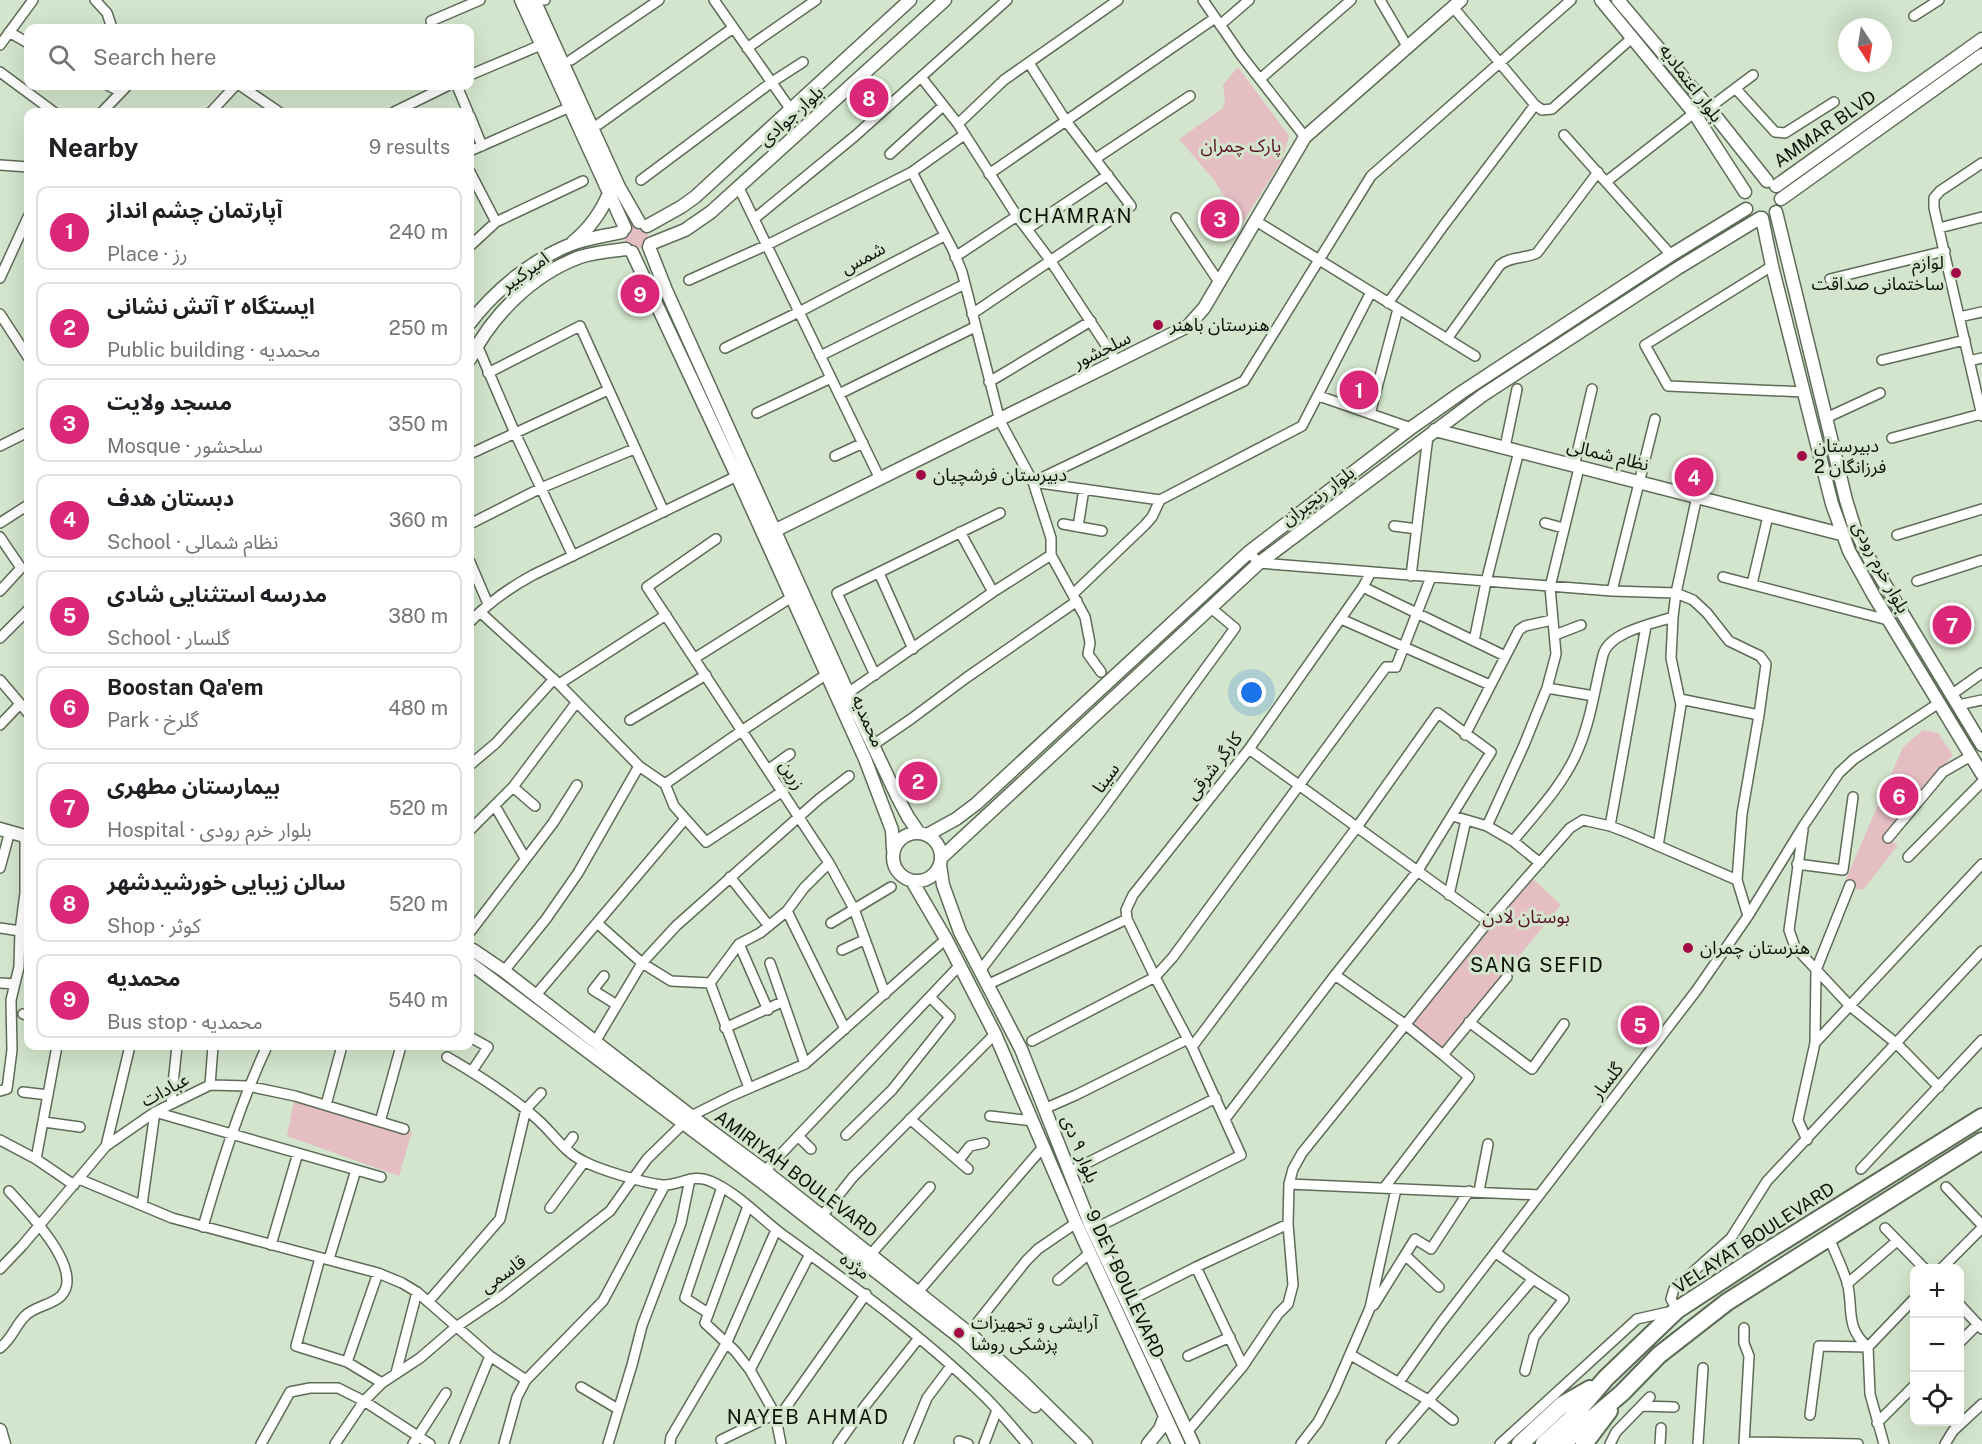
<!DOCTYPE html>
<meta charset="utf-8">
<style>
body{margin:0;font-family:"Public Sans","Noto Sans Arabic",sans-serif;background:#f6f6f6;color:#202124}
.controls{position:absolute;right:18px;bottom:18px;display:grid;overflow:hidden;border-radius:12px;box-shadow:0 6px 24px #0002}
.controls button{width:54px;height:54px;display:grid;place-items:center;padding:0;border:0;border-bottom:2px solid #e0e0e0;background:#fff;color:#202124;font:30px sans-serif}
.compass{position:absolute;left:1838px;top:18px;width:54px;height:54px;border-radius:50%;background:#fff;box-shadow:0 6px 24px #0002;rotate:168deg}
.you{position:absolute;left:1252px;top:693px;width:21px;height:21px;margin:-15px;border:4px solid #fff;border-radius:50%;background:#1a73e8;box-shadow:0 0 0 9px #1a73e833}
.badge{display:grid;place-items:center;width:39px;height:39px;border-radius:50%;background:#db2777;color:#fff;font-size:20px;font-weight:700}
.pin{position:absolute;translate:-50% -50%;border:3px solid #fff;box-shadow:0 2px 6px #0006}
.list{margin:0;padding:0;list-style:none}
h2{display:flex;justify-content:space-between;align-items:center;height:78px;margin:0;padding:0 24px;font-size:26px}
h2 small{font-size:20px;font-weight:400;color:#757577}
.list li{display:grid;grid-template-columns:39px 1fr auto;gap:18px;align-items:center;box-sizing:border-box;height:84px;margin:0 12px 12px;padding:0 12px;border:2px solid #e0e0e0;border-radius:12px}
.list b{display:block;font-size:22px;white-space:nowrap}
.list p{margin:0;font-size:20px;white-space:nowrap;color:#757577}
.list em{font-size:20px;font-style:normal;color:#757577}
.icon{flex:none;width:33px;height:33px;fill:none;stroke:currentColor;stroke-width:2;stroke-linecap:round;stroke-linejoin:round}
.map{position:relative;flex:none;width:1982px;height:1444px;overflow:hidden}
.search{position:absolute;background:#fff;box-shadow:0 6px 24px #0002;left:24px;top:24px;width:450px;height:66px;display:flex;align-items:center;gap:15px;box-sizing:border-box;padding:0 21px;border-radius:12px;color:#757577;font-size:22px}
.panel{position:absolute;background:#fff;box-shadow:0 6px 24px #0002;left:24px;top:108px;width:450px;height:942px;border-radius:12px}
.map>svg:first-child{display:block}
</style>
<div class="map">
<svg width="1982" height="1444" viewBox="0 0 1982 1444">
<rect width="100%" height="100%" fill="#d3e5cc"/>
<path fill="#e5bec4" d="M1238 67 1289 136 1282 160 1242 224 1214 180 1179 139 1223 108 1225 100 1223 85Z
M624 237a12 12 0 1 1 24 0a12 12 0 1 1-24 0Z
M1923 730 1938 733 1953 755 1882 837 1898 845 1863 890 1843 886 1903 747Z
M1532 878 1561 905 1442 1050 1412 1025Z
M295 1096 412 1132 399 1176 287 1136Z"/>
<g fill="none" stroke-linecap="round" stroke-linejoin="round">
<defs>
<path id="street" d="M95 0 107 13 112 28
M544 0H545
M714 0 791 110
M1203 0 1241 55 1305 137
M1380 0 1407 46
M1453 7 1535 105 1542 110 1552 109 1633 37
M1914 16 1939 0
M1220 25 1249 0
M434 28 431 21 480 0
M9 32 28 43
M0 45 33 0
M747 48 816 0
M571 60 659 0
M0 72 54 112
M470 75 541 45
M921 77 958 124 1017 216 1050 260 1117 362
M1260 79 1351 0
M109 86 121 92
M241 86 279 112
M457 86 468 112
M1736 89 1775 132 1785 133 1834 102
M1709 108 1753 75
M102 112 127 86
M211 112 235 86
M394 112 447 86
M470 116 482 146
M599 124 733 28
M958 124 1004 80 1118 0
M1564 135 1671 255
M470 151 570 107
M890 154 943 106
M1095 159 1190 96
M1982 163 1940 191 1934 198V208L1982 416
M0 165 28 167
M470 172 496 222
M912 172 953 250 962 272 1000 421 1033 482 1160 500
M989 174 1215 18
M641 180 772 82 803 62
M1607 181 1694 113
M739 188 880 479
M1176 218 1219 282
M754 219 855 136 1007 0
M1256 221 1475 356
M1939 228 1982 217
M1027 229 1108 175
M470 246 496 222 583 181
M955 257 1017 216
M1772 266 1645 345 1668 386 1804 392
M0 278 28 217
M1830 279 1945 251
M689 280 767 245 912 172 964 135
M1388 303 1444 225 1535 105
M0 314 28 357
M972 314 1131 206 1066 121 1029 63
M1959 317 1982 312
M1447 339 1500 265C1511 256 1525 259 1537 253L1598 172
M477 345 515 433 573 556
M725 348 799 312 944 236
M820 356 965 284
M1882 360 1965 340
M1969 361 1982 358
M488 373 580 326 664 512
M989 382 1091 321
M839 394 975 327
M1319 396 1411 428
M757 413 831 378
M1370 414 1398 309
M1826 418 1880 393
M1892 438 1981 414
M0 446 28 432
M1505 447 1517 389
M470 454 608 390
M835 456 863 443
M1574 466 1592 389
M1160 500 1302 426 1371 292
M0 523 28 505
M1545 523 1563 528
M470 524 541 488 634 449
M1063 524 1102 531
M1394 526 1417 529
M1078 527 1084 489
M960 532 993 592
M1897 535 1982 509
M0 537 21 568 0 591
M716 539 647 587 829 863 854 909 885 994
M1249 552 1259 563 1612 591 1676 593 1693 600 1707 613 1729 641 1760 656 1766 664 1759 715 1742 814 1737 880
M470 562 488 604
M879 573 913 649
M1411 576 1428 436
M1723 577 1888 620
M1917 581 1982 560
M1752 584 1768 516
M1363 587 1505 656
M1612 591 1655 419
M1073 594 1145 525 1152 517 1160 500
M480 612 559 684 639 766 665 784 674 806 706 842 783 791
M1341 619 1490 685
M470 622C489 602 509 588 533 575L737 476
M1555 635 1581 625
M0 638 28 610
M1474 641 1486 582 1519 451
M695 658 792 597
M1101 672 1088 654 1090 643 1085 617 1051 555V538L1033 482 1244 381 1371 176 1571 0
M875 675 837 593 1000 513
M0 680 28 713
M559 684 666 615
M1547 688 1594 696
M848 693 993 592 1051 555
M1951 695 1982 673
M1680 699 1759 715
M1958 705 1982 700
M630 720 706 675
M0 725 20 704
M1465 735 1519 630 1525 626 1552 620
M873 745 911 719 966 678 1077 601
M1249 749 1488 922
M470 765 496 743 554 679
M769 769 790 754
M665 784 743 730 827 674
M513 787 535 806
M495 806 525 858
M1453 816 1487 826 1513 841 1540 863
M1487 826 1524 745 1547 688 1556 654 1550 587 1579 468
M1610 826 1646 626
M470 830 513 787 576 703
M1803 830 1789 930 1795 947 1850 1006 1897 1044 1939 1087
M1888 838 1943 772 1971 756
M1513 841C1536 813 1564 784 1578 750 1591 720 1595 687 1603 655 1609 632 1652 624 1673 617
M1658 846 1681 705 1671 658 1673 617 1676 593 1697 496
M1908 857 1982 782
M1797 864 1843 870 1853 797
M0 868 10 831
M730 877 769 926
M1449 895 1466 820
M787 911 845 1029
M597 923 642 963 671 981 710 983
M831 923 891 887
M0 928 20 931
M470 932 553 823 577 785
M739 944 768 1010
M842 950 864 940
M770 963 805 1064
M504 971 546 919 578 873 639 766
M980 971 1102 810 1235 628 1211 608
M1335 975 1406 1025 1443 1055
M604 976 593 990 617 1005
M0 983 15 984
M710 983 739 944 760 933 787 911 804 888 829 863
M710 983 749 1088
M987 985 1127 919
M535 996 685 819
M23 1014 28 1015
M1469 1022 1532 1069 1564 1024
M725 1028 782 1002
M470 1037 488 1047 472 1071
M1032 1041 1155 977 1173 957 1386 667H1396L1431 577
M595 1042 642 963 676 926 819 799 849 776
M1815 1043 1982 864
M1192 1047 1357 827 1438 713 1491 752 1417 872 1335 975 1225 1119
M447 1057C478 1075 510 1095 537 1119 553 1133 564 1152 583 1161 600 1170 644 1183 662 1185 679 1186 693 1173 710 1181 738 1193 759 1217 783 1235 852 1285 920 1334 981 1393 998 1409 1012 1427 1027 1444
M210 1085 213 1046
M0 1091 7 1089 12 1050 11 1000 19 967 20 931 25 893V836
M23 1092 48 1095
M171 1103 177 1046
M326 1105 342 1046
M1044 1109 1076 1095 1188 1039
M990 1116 1033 1121
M910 1119 968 1169
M44 1122 80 1127
M380 1122 401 1046
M846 1135 892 1090 950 1017 930 997
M798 1136 811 1149
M0 1140 36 1159 74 1185
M1807 1140 1798 1120 1815 1043 1816 970 1850 885
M106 1146 130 1046
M565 1148 573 1137
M36 1159 57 1046
M959 1160 970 1146 984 1143
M1861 1169 1982 1040
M765 1171 960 965
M1069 1172 1216 1098
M79 1179 172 1218 378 1273 402 1283 417 1292 490 1356 526 1380
M1289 1184 1539 1195
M1946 1187 1982 1225
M1384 1188 1469 1077 1443 1055 1507 977
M1479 1191 1488 1144
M142 1205 155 1112 381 1177
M748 1206 705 1323 735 1351 750 1370 775 1414 781 1444
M550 1208 584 1162
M822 1216 853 1177 995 1034
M203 1227C221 1165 240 1104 267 1046
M1885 1228 1924 1268
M1092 1230 1241 1155 1192 1047 1155 977 1127 919 1126 910 1133 895 1249 749 1363 587 1371 572
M1829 1238C1835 1252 1842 1267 1847 1282 1854 1307 1844 1327 1868 1347L1870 1394 1884 1444
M271 1245 298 1153
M871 1254 930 1187
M1405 1255 1439 1287
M320 1258 296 1346 347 1362 382 1383
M329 1259 356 1170
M1196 1267 1243 1366
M1942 1268 1982 1228
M0 1269 22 1246 106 1146 155 1112 210 1085 248 1086 295 1096 404 1129
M1058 1280 1090 1253
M1847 1284 1897 1241
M918 1292 1044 1146
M428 1302 500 1219 526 1109 541 1093
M1127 1302 1196 1267 1288 1224
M1374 1305 1415 1239 1431 1249 1469 1191
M1960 1305 1982 1329
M708 1313 685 1298 722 1187
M969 1333 1026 1261 1038 1249 1076 1223
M1960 1342 1978 1324
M0 1348C12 1339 15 1326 25 1316 35 1306 52 1305 61 1296 86 1270 26 1210 9 1191
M1351 1355 1428 1400 1453 1420
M1188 1356 1230 1337
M347 1362 378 1273
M750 1370 810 1254
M1525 1371 1534 1337 1564 1299 1533 1279
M396 1373 417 1292
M1399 1382 1441 1323 1696 991 1748 916 1804 825 1839 773 1854 759 1939 703
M581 1387 618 1409
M1641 1406 1674 1407
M1810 1415 1819 1346 1868 1347 1914 1299
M777 1420 866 1294
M1877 1423 1914 1386
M1187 1432 1243 1366 1278 1314 1288 1304 1293 1285 1288 1224 1289 1184 1293 1169 1302 1153 1488 922 1570 828 1583 820 1610 826 1631 834 1737 880 1748 916
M721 1440 775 1414
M959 1441 968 1444
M1745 1442 1858 1444
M261 1444 290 1392 310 1388H338L364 1401 430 1444
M335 1444 364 1401 382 1383 420 1358 456 1327 502 1296 610 1211 647 1159 691 1116 731 1096 805 1064 946 939
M413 1444 446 1393
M454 1444 490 1356
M504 1444 517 1397 526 1380 603 1301 665 1185
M608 1444 632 1365 642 1326 681 1223 690 1179
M670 1444 671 1437 727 1342 776 1230
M838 1444 865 1406 919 1338
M908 1444 927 1398 951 1366
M984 1444 997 1410
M1301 1444 1318 1422 1334 1391 1370 1308 1396 1189
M1391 1444 1533 1279 1496 1253
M1500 1444 1637 1319 1677 1310 1671 1299 1674 1289 1731 1238 1767 1181 1982 951
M1610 1444 1616 1432 1650 1397
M1660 1444 1661 1428
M1698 1444 1703 1368
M1744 1444 1749 1356 1744 1343V1328
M1945 1444 1953 1431 1982 1404"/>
<path id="secondary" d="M521 0 625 228
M534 0 619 187 639 222
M1601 0 1694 113 1745 192
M1618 0 1709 108 1767 181
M1776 186 1982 39
M1781 199 1982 55
M1776 212 1846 500 1855 529 1869 558 1982 745
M1762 218 1772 266 1832 504 1849 551 1874 596 1982 774
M647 226 681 207 695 197 910 0
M573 242C590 228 601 213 609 193
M650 244 685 230 711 212 945 0
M649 247 666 290 848 693 898 798 908 817 919 833
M632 252 737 476 865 759 892 830 893 850
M470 323C495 290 533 259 572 244 588 238 605 236 622 232
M470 359C492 315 533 274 580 257 595 252 612 251 626 249
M1435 430 1841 534
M774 531 1188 326 1204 308 1305 137 1461 0
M0 829 28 837
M893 857a24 24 0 1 1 48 0a24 24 0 1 1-48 0Z
M927 835 956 819 976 804 1249 552 1411 428 1462 392 1671 255 1746 209
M941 858 1259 563 1483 395 1678 268 1760 218
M940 865 943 885 960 932 1021 1049 1090 1224 1193 1444
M912 881 946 939 995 1034 1076 1223 1178 1444
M470 950H473L504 971 691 1116 765 1171 969 1333 1022 1381 1086 1444
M470 963 763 1183 962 1339 1035 1406
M0 1430 4 1444
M1148 1444 1160 1429 1165 1416"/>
<path id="highway" d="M1520 1444 1562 1405 1590 1389
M1544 1444 1570 1420 1606 1378 1677 1310 1761 1255 1982 1117
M1562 1444 1622 1393 1659 1355 1727 1302 1982 1141
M1584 1444 1609 1411"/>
</defs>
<use href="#street" stroke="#5d6c56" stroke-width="12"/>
<use href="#secondary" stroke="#5d6c56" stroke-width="15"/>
<use href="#highway" stroke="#5d6c56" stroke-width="20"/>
<use href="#street" stroke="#fff" stroke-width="9"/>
<use href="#secondary" stroke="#fff" stroke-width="12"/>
<use href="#highway" stroke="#fff" stroke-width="16"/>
</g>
<g fill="#a20945" stroke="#d3e5cc" stroke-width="2">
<circle cx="1956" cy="273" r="6"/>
<circle cx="1158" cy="325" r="6"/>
<circle cx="1802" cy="456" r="6"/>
<circle cx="921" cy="475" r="6"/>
<circle cx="1688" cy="948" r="6"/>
<circle cx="959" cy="1333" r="6"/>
</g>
<g text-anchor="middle" stroke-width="6" stroke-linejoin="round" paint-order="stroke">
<g font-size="18" fill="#0c120a" stroke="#d3e5cc">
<text transform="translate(1691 83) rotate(53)" y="6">بلوار اعتمادیه</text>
<text transform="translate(791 116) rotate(-42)" y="6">بلوار جوادی</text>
<text transform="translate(1825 129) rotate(-35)" y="6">AMMAR BLVD</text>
<text transform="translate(863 258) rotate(-28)" y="6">شمس</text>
<text transform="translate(525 272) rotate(-36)" y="6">امیرکبیر</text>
<text transform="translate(1102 350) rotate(-26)" y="6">سلحشور</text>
<text transform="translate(1608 455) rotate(14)" y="6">نظام شمالی</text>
<text transform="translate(1318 496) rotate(-37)" y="6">بلوار رنجبران</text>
<text transform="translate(1881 567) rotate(62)" y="6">بلوار خرم رودی</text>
<text transform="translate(868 721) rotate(66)" y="6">محمدیه</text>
<text transform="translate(1214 766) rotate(-52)" y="6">کارگر شرقی</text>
<text transform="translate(792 775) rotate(57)" y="6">زرین</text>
<text transform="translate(1106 778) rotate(-54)" y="6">سینا</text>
<text transform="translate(1607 1081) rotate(-52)" y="6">گلسار</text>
<text transform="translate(165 1090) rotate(-28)" y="6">عبادات</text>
<text transform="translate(1080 1149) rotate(68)" y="6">بلوار ۹ دی</text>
<text transform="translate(796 1174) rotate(37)" y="6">AMIRIYAH BOULEVARD</text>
<text transform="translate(1754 1238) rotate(-33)" y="6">VELAYAT BOULEVARD</text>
<text transform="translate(855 1266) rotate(36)" y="6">مژده</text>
<text transform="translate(503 1274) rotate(-36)" y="6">قاسمی</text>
<text transform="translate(1125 1284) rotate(65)" y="6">9 DEY BOULEVARD</text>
</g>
<g font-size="18" fill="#591027" stroke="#d3e5cc">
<text x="1241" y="152">پارک چمران</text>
<text x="1526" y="923">بوستان لادن</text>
</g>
<g font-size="18" fill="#0c120a" stroke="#d3e5cc" text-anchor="start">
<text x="1944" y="269" text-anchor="end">لوازم<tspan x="1944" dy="21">ساختمانی صداقت</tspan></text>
<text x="1170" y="331">هنرستان باهنر</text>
<text x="1814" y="452">دبیرستان<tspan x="1814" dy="21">فرزانگان 2</tspan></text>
<text x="933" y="481">دبیرستان فرشچیان</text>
<text x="1700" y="954">هنرستان چمران</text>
<text x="971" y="1329">آرایشی و تجهیزات<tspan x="971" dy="21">پزشکی روشا</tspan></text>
</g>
<g font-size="20" letter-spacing="1.5" fill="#0c120a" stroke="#d3e5cc">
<text x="1076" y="223">CHAMRAN</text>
<text x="1537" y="972">SANG SEFID</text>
<text x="808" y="1424">NAYEB AHMAD</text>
</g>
</g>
</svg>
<div class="controls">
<button>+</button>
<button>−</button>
<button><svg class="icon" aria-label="locate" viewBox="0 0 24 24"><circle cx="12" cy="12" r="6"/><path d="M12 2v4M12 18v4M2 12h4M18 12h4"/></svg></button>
</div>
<svg class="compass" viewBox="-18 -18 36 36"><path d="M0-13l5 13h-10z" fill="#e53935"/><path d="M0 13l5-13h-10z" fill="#757577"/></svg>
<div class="you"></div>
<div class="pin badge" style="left:1359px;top:390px">1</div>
<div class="pin badge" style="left:918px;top:781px">2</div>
<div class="pin badge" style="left:1220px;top:219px">3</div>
<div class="pin badge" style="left:1694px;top:477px">4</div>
<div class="pin badge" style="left:1640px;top:1025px">5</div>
<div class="pin badge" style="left:1899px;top:796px">6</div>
<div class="pin badge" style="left:1952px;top:625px">7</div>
<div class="pin badge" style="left:869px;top:98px">8</div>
<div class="pin badge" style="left:640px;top:294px">9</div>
<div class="search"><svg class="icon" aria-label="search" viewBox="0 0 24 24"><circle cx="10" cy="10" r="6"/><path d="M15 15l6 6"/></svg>Search here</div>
<section class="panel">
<h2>Nearby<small>9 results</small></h2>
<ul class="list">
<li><span class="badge">1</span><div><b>آپارتمان چشم انداز</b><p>Place · رز</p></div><em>240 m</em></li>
<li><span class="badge">2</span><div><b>ایستگاه ۲ آتش نشانی</b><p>Public building · محمدیه</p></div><em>250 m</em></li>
<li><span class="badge">3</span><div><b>مسجد ولایت</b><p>Mosque · سلحشور</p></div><em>350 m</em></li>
<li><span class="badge">4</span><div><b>دبستان هدف</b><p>School · نظام شمالی</p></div><em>360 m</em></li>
<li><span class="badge">5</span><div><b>مدرسه استثنایی شادی</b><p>School · گلسار</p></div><em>380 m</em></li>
<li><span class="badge">6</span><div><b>Boostan Qa'em</b><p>Park · گلرخ</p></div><em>480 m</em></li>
<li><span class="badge">7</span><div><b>بیمارستان مطهری</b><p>Hospital · بلوار خرم رودی</p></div><em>520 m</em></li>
<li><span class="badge">8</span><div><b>سالن زیبایی خورشیدشهر</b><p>Shop · کوثر</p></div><em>520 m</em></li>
<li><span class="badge">9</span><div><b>محمدیه</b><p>Bus stop · محمدیه</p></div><em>540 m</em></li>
</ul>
</section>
</div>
